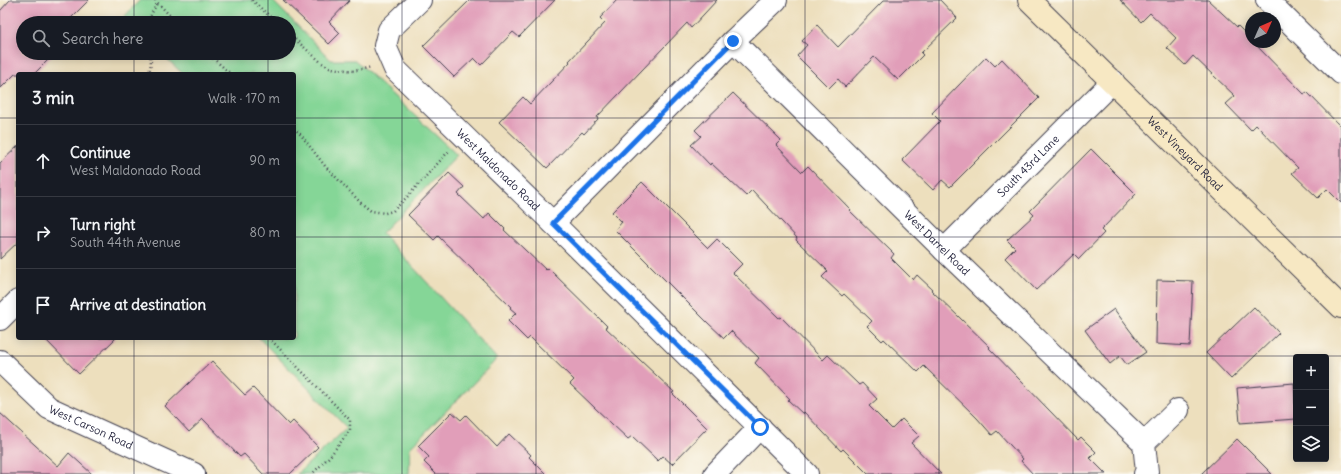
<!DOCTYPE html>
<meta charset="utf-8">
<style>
body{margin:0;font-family:Delius,sans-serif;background:#20242c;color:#f1f3f6}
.controls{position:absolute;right:12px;bottom:12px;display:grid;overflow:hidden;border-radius:4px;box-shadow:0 2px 10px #0003}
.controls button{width:36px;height:36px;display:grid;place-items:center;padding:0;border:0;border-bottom:1px solid #363941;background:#171b24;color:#f1f3f6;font:20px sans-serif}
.compass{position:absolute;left:1245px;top:12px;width:36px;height:36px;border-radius:50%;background:#171b24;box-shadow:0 2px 10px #0003;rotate:45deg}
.stop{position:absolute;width:12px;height:12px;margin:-9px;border:3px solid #1a73e8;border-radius:50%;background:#fff}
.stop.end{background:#1a73e8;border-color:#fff;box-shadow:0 1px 4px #0008}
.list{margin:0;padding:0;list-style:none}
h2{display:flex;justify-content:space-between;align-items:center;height:52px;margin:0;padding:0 16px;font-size:17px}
h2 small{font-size:13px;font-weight:400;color:#9ea1a6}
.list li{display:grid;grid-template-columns:26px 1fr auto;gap:12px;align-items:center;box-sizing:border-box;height:72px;padding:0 16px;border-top:1px solid #363941}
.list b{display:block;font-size:15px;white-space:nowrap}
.list p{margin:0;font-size:13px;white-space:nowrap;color:#9ea1a6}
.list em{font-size:13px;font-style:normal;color:#9ea1a6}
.icon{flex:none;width:22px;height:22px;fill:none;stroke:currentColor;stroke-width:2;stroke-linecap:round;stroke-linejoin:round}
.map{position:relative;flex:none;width:1341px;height:474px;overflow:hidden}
.search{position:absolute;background:#171b24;box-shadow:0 2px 10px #0003;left:16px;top:16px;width:280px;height:44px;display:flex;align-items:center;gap:10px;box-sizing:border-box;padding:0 14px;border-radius:22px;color:#9ea1a6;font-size:15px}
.panel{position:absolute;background:#171b24;box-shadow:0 2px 10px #0003;left:16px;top:72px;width:280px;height:268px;border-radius:4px}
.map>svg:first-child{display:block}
</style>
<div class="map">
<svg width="1341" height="474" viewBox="0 0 1341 474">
<rect width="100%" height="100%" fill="#fbf7ec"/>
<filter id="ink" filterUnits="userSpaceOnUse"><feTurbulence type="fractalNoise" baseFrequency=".025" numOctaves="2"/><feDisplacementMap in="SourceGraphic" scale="8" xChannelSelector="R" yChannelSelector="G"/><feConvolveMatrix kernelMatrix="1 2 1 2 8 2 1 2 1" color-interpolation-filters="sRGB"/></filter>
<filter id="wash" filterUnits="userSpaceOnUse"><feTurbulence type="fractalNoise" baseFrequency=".012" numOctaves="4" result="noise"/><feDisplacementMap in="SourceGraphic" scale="16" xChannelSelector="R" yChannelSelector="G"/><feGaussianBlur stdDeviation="0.9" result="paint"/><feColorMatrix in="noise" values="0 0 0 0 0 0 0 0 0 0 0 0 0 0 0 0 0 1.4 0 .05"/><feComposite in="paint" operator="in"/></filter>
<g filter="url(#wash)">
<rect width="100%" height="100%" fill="#eddfbd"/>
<path fill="#85d697" stroke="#547c69" d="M140 0H272L331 60H355L457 155 382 233 497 359 410 448 409 474H297L347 428 259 338H294V74H183L161 53H289V23H130L124 17Z"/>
<g id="blocks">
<path fill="#e19eb9" d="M10 0H89L66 23H23V53H55L34 74H15L0 89V11Z
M283 0H350L329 22 340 33 329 44Z
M470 0H555L519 37 513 32 481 65 474 58 454 77 423 46Z
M617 0H717L691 28 687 23 597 117 598 119 584 134 582 132 547 168 499 122 523 97 530 104 570 62 569 61 605 23 600 18Z
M884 0H940L957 18 921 53 923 55 898 80 874 57 845 87 838 79 829 88 797 56 807 45 802 41 817 25 838 47Z
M1120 0H1208L1237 27 1238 26 1251 39V42H1253L1304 94 1307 92 1341 127V203L1327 189 1318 198 1292 173 1298 168 1256 125 1251 130 1226 104 1235 96 1193 56 1185 65 1167 48 1176 38 1150 13 1141 22Z
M986 57 995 66 1002 59 1039 98 950 187 942 180 933 190 902 160 940 121 932 113Z
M733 93 781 140 776 145 802 172 808 166 851 210 850 211 894 254 891 258 913 280 917 275 932 289 931 290 990 347 989 348 1078 440 1081 437 1096 452 1090 458 1106 474H1033L1021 461 1023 459 997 431 992 435 977 418 924 366 918 372 884 339 882 341 867 326 872 321 844 294 842 296 822 277 828 271 796 240 797 238 752 190 746 196 711 163 710 165 691 145 701 136 695 130Z
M18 146V242L0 259V163Z
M1091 149 1136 194 1101 230 1104 233 1079 259 1074 254 1036 290 1005 258 1015 248 1007 240 1034 215 1030 211Z
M449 173 464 187 458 194 484 219 489 213 505 229 504 230 546 270 548 268 607 326 605 327 674 392 672 393 707 428 672 464 663 456 658 461 632 436 628 439 595 408 570 384 574 380 530 337 527 340 508 321 516 313 510 308 511 307 438 236 434 240 408 215Z
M642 182 708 248 717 239 742 264 733 273 779 318 781 317 823 360 828 355 859 385 862 383 877 399 869 406 892 429 902 419 919 436 911 443 941 474H868L843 449 841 451 804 412 803 414 788 400 790 399 755 363 759 358 731 331 724 338 708 323 615 230 622 222 612 212Z
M1157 280 1193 281 1190 346 1156 344Z
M1254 307 1279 333 1231 379 1206 353Z
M1114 309 1146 352 1127 365 1120 356 1110 364 1085 330Z
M44 338H116L79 374Z
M212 361 245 395 253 388 289 425 293 421 318 447 290 474H263L244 454 240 457 203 419 189 432 165 406Z
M1294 383 1296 419 1240 423 1237 388Z
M452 412 461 420 466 415 497 447 509 434 531 455 529 457 546 474H436L424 462 429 457 418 446Z
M0 413 58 466 69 453 92 474H0Z
M1237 439 1272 474H1201Z"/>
</g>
</g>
<g filter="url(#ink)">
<use href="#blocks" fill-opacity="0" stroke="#403e4e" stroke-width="1"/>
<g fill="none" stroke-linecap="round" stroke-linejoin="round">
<defs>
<g id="street">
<path id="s1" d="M420 0 389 30 385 46 395 69 553 223 807 474"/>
<path d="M1267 0 1341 73"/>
<path id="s2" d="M733 41 944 250 1144 443"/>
<path d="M553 223 733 41 776 0"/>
<path id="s3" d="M944 250 1113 81"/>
<path d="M0 319 18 301"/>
<path id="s4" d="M0 361 49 408 194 474"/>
<path d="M715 474 760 427"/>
<path d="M1145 474 1147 472 1144 443 1178 410"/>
</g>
<g id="secondary">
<path id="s5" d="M1029 0 1341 307"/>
</g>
</defs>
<use href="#street" stroke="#403e4e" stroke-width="24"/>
<use href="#secondary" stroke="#403e4e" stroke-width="24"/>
<path stroke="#403e4e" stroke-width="2.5" stroke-dasharray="1 3" stroke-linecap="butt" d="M155 0 177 23
M252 0 277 23
M147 23 157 3
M289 34 322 63 331 68 354 71 372 67
M207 53 231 74
M149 74 151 63 150 53
M294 128 301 135 325 166 361 203 371 211 385 213 393 211 407 197 449 151
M269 338 350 420V430L330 456 312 474"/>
<use href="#street" stroke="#fff" stroke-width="22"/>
<use href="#secondary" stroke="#f7e8c3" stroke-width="22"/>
</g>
</g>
<g fill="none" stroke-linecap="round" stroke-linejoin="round" filter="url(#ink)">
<path stroke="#1a73e8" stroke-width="5" d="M733 41 553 223 760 427"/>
</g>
<path fill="none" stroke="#22223b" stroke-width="1" stroke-opacity="0.55" d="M134 0V23M268 0V23M402 0V474M536 0V474M670 0V474M805 0V474M939 0V474M1073 0V474M1207 0V474M134 53V74M268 53V74M0 118H18M294 118H1341M0 237H18M294 237H1341M134 338V474M268 338V474M0 356H1341"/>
<g text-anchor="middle" stroke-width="3" stroke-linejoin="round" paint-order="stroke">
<g font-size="11" fill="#22223b" stroke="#fbf7ec">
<text dy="4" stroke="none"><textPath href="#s5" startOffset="219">West Vineyard Road</textPath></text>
<text dy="4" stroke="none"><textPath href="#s3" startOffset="119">South 43rd Lane</textPath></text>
<text dy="4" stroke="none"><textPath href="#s1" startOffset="229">West Maldonado Road</textPath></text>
<text dy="4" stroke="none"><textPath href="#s2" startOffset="287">West Darrel Road</textPath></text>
<text dy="4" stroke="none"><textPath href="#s4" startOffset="114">West Carson Road</textPath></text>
</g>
</g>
</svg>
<div class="controls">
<button>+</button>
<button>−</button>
<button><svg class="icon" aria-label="layers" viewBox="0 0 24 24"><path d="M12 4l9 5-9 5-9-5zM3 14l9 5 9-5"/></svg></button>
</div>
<svg class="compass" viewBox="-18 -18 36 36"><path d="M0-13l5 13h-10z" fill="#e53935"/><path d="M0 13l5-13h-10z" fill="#9ea1a6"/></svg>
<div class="stop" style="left:760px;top:427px"></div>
<div class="stop end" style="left:733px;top:41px"></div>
<div class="search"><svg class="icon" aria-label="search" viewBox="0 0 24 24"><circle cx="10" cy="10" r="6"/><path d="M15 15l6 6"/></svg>Search here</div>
<section class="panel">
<h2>3 min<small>Walk · 170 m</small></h2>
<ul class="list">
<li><svg class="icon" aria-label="ahead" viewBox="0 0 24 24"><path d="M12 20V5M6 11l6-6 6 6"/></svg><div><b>Continue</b><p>West Maldonado Road</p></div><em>90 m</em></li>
<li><svg class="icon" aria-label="right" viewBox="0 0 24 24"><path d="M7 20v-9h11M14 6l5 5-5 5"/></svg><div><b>Turn right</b><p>South 44th Avenue</p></div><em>80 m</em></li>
<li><svg class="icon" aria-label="arrive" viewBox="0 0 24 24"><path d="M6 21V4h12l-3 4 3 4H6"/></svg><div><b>Arrive at destination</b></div></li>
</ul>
</section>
</div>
